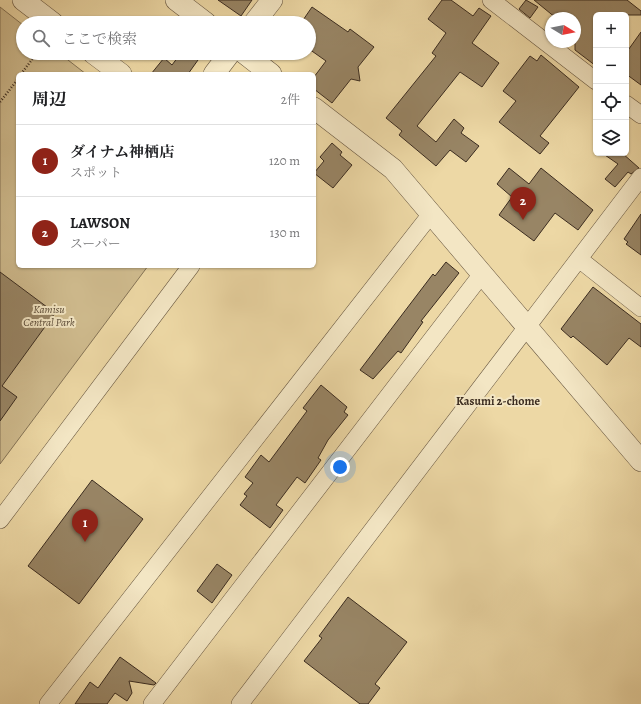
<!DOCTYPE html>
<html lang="ja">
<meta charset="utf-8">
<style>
body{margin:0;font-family:Alegreya,"Noto Serif JP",serif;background:#f6f6f6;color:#202124}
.controls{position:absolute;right:12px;top:12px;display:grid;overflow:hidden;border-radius:6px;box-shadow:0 1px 3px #0004}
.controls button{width:36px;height:36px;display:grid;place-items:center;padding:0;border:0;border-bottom:1px solid #e0e0e0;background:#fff;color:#202124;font:20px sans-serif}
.compass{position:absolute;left:545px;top:12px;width:36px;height:36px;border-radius:50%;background:#fff;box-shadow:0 1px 3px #0004;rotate:100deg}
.you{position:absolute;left:340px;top:467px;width:14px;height:14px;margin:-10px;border:3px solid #fff;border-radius:50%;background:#1a73e8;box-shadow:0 0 0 6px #1a73e833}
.badge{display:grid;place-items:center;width:26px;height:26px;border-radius:50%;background:#8f2418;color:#fff;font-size:13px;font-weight:700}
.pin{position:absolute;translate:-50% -33px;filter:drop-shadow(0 1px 2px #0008)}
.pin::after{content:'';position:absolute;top:21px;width:14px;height:12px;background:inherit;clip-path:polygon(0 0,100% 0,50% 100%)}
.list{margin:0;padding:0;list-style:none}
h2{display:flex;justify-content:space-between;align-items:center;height:52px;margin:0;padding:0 16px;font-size:17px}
h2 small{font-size:13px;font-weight:400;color:#757577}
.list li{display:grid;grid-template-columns:26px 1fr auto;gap:12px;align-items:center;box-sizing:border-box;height:72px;padding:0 16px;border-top:1px solid #e0e0e0}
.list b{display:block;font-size:15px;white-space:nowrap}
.list p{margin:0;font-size:13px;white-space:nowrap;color:#757577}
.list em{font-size:13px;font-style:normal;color:#757577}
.icon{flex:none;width:22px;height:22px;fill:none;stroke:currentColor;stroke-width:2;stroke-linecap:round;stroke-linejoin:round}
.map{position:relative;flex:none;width:641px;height:704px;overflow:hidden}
.search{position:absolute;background:#fff;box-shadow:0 1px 3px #0004;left:16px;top:16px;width:300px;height:44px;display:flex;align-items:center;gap:10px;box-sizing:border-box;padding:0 14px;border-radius:22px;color:#757577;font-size:15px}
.panel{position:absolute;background:#fff;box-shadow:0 1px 3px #0004;left:16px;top:72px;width:300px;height:196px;border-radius:6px}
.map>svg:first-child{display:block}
</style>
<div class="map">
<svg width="641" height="704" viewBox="0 0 641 704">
<rect width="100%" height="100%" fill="#edd8a5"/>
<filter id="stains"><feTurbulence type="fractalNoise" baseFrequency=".005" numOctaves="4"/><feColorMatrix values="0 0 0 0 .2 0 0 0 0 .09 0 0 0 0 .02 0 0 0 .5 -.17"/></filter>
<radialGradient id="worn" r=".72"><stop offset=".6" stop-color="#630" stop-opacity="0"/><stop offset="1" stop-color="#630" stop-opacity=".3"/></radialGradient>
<path fill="#cfbb8e" stroke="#857457" d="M0 7 23 25V53H59L86 74H18V266H148L0 464Z"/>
<path fill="#988565" stroke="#3b2c20" d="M218 0H252L241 16Z
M442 0H451L473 16 479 8 491 16 472 43 499 63 482 87 460 72 417 126 436 142 454 119 464 128 461 133 479 146 466 162 450 150 436 166 399 135 402 131 386 118 436 56 432 53 446 33 428 19Z
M526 0 538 7 530 18 519 9Z
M534 0H627L641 11V15H596V66L575 50V18H556Z
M312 7 348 32 350 29 374 47 358 67 360 81 351 79 332 103 314 89V77L326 61 309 49V23H301Z
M641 32V85L626 74V53Z
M181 53H203L188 74H151L164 58 172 65Z
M541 55 579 87 540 136 549 143 540 154 499 122 516 101 503 91 530 56 537 61Z
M332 143 342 152 340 155 352 165 333 188 314 173 324 161 320 157Z
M602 153H622L639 168 631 174 628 172 615 187 605 179 618 164Z
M509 168 529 184 541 168 593 210 578 230 555 213 534 241 499 215 512 197 497 184Z
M641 214V255L626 244 628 242 624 239Z
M446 262 459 273 421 321 423 322 401 353 398 351 373 379 360 370 433 274 435 276Z
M0 272 55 313 2 386 17 397 0 421Z
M593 287 641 324V347L629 338 607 365 573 336 571 338 561 329Z
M321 385 347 407 344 412 348 415 328 440 318 458 321 460 305 483 297 477 276 505 283 510 270 528 240 505 247 496 244 494 253 483 245 477 261 455 269 462 307 411 303 408Z
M92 480 143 519 79 604 28 566Z
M217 564 232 575 212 603 197 591Z
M348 597 407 642 375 684 380 688 368 704H360L304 661 322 638 319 636Z
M120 657 156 683 154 685 129 681 132 693 127 701 115 693 107 704H75L90 682 98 688Z"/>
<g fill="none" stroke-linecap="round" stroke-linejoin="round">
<defs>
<path id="minor" d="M491 0 596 81
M626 104 641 115
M579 259 641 308
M0 520 191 266
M48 704 431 214
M152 704 482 274
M240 704 641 177"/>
<path id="tertiary" d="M23 0 53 23
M176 0 206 23
M254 23 272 0
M93 53 121 74
M244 53 271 74
M214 74 230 53
M314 108 393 169 641 461"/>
</defs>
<use href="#minor" stroke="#685741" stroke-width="18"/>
<use href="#tertiary" stroke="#685741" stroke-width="22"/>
<path stroke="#3b2c20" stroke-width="2.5" stroke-dasharray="1 2" stroke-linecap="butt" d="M21 74 37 53
M0 102 18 79"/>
<use href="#minor" stroke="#f3e6c4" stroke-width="17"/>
<use href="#tertiary" stroke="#f3e6c4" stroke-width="21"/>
</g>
<g text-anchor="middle" stroke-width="4" stroke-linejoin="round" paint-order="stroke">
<g font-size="11" font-style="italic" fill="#594936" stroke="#f3e6c4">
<text x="49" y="313">Kamisu<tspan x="49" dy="13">Central Park</tspan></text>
</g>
<g font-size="12" font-weight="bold" fill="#3b2c20" stroke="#f3e6c4">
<text x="498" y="405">Kasumi 2-chome</text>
</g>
</g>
<rect width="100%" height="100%" filter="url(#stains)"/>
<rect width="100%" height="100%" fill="url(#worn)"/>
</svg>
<div class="controls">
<button>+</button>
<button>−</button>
<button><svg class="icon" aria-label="locate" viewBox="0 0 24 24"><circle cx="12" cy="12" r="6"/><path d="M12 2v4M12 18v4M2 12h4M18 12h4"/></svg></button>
<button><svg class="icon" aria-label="layers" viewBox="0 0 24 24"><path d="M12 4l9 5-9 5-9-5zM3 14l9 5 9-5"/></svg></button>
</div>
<svg class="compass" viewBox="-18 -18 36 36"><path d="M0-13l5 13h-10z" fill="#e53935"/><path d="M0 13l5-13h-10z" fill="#757577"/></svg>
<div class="you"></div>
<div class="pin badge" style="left:85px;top:542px">1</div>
<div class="pin badge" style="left:523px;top:220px">2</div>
<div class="search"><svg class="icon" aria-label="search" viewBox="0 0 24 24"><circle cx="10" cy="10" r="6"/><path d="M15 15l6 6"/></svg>ここで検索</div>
<section class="panel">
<h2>周辺<small>2件</small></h2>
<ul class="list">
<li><span class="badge">1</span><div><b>ダイナム神栖店</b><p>スポット</p></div><em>120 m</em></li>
<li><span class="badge">2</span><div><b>LAWSON</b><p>スーパー</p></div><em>130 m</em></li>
</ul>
</section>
</div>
